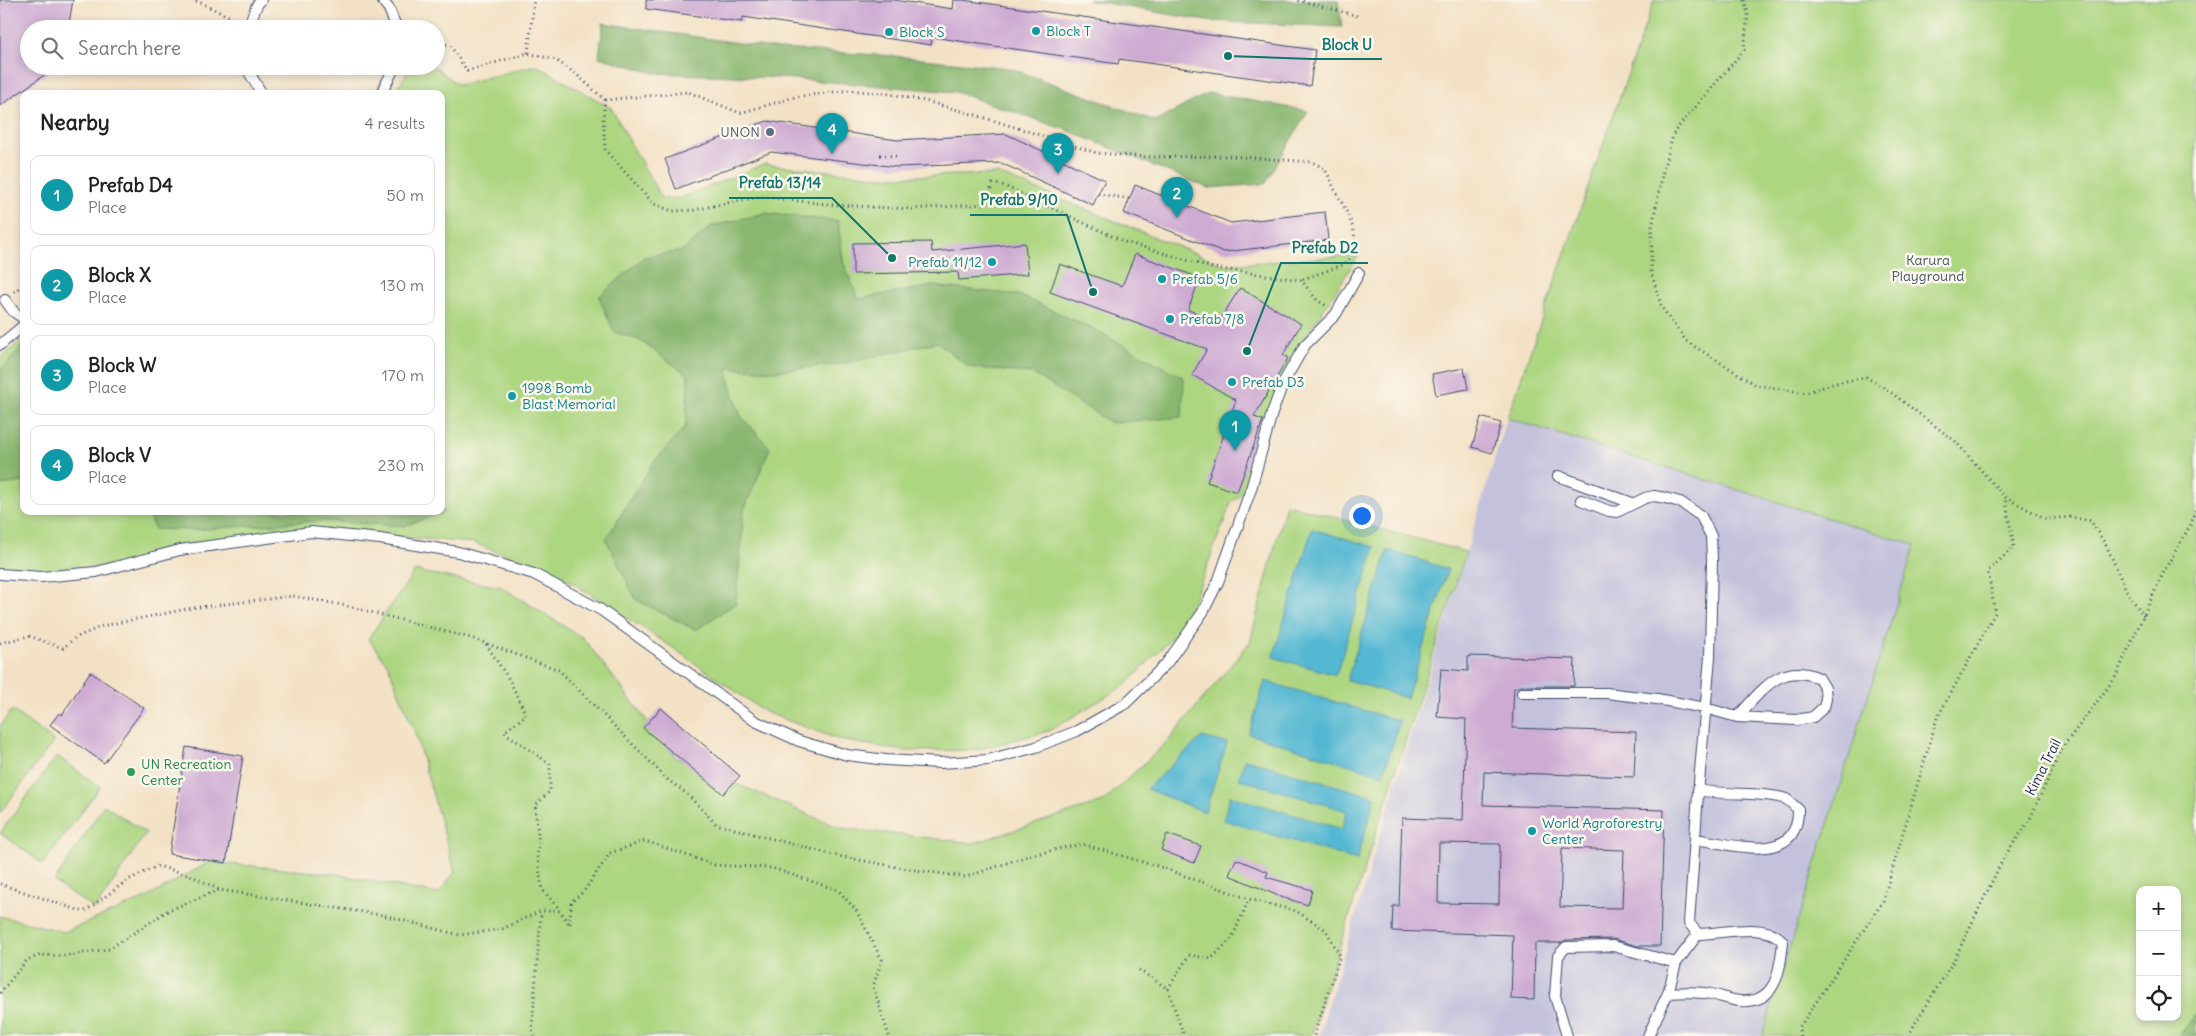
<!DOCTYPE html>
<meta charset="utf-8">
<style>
body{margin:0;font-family:Delius,sans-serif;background:#f6f6f6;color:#222}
.controls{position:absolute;right:15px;bottom:15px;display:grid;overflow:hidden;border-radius:10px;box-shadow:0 2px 8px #0003}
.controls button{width:45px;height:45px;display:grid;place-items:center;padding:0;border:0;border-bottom:1px solid #e0e0e0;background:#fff;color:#222;font:25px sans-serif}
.you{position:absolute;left:1361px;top:515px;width:18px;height:18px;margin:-12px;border:4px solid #fff;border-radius:50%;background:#1a73e8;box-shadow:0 0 0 8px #1a73e833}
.badge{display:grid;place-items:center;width:32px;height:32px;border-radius:50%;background:#ea580c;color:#fff;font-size:16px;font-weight:700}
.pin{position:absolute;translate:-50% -41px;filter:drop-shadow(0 1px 2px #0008)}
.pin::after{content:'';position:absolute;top:26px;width:18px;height:15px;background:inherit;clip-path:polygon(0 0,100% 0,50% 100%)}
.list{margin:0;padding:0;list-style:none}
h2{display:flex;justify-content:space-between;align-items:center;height:65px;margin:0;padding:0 20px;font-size:21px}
h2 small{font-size:16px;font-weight:400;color:#767676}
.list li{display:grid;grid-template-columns:32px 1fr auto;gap:15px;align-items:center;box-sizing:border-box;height:80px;margin:0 10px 10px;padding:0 10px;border:1px solid #e0e0e0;border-radius:10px}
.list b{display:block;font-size:19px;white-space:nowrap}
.list p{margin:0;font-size:16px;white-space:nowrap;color:#767676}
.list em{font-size:16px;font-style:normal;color:#767676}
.icon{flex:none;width:28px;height:28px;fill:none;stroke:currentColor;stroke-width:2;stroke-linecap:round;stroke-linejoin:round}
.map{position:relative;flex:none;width:2196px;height:1036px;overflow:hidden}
.search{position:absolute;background:#fff;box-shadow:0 2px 8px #0003;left:20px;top:20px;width:425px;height:55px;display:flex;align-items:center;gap:12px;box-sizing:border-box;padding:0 18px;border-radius:28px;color:#767676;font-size:19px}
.panel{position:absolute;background:#fff;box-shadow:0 2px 8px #0003;left:20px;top:90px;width:425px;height:425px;border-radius:10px}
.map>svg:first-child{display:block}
</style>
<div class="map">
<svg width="2196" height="1036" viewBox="0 0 2196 1036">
<rect width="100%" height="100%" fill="#fbf7ec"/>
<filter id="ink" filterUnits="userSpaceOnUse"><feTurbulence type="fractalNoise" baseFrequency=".02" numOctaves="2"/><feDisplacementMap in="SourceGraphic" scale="10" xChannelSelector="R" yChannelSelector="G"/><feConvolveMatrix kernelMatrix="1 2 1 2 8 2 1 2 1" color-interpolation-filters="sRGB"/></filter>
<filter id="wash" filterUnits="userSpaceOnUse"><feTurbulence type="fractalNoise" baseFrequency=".0096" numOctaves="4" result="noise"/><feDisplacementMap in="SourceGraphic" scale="20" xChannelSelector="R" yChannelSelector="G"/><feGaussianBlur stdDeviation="1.12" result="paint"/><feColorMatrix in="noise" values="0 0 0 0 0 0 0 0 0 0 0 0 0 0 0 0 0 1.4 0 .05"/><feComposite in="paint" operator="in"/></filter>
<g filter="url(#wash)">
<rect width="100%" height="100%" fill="#f3e1c5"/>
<path fill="#c3c1db" d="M1507 418 1915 545 1762 1036H1319Z"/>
<path fill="#add681" stroke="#648270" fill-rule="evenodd" d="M1654 0H2196V1014L2179 1036H1762L1915 545 1507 418ZM2140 890H2177V1017H2140Z
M536 65 611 108 662 199 681 198 764 164 883 177 998 174 1224 265 1359 255 1301 344 1266 419 1245 490 1231 503 1185 624 1127 684 1049 731 976 750 904 751 840 740 765 712 669 645 567 579 474 543 310 530 97 568 34 574 0 569V359L24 338V511H441V94H392L405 77 409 66H434L458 85Z
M1286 504 1466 552 1311 1036H0V916L64 932 146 898 209 862 336 874 438 894 455 872 416 736 388 665 368 639 415 571 501 587 583 638 676 758 840 828 974 843 1103 802 1169 740 1250 642Z
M12 710 54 741 0 813V726Z
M57 756 100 787 43 864 0 833Z
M104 805 146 833 95 909 54 882Z"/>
<path fill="#8ab76f" stroke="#527366" d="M1088 0H1338L1342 27 1207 21Z
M603 23 779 49 894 56 1010 68 1155 121 1209 93 1308 111 1265 184 1208 188 1069 131 956 92 782 78 654 73 599 57Z
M765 213 838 221 843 261 858 299 932 286 1019 295 1097 331 1184 378 1182 417 1111 423 1033 374 969 367 937 342 841 364 774 371 726 368 740 415 770 448 744 510 736 603 696 630 636 600 606 539 653 463 686 426 688 375 639 340 614 332 599 297 644 257 682 251 712 226Z
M24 345V482L0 485V371Z
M441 509 444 512 404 526 320 521 192 530 155 529 145 511H441Z
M2196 1014V1036H2179Z"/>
<path fill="#54b8d2" stroke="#387498" d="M1312 529 1375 547 1336 675 1273 657Z
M1388 550 1448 569 1407 698 1347 680Z
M1265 681 1400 721 1383 775 1249 734Z
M1202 737 1227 743 1205 812 1146 789Z
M1245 759 1375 797 1357 860 1223 820 1230 796 1342 829 1347 811 1239 779Z"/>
<g id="blocks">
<path fill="#ceabd3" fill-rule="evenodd" d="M0 0H73L68 29H29V66H57L0 106Z
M646 0H894L953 9 954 0H963L1315 50 1310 86 1119 59 1118 64 932 37 931 45 743 17 742 22 646 9Z
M767 121 897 140 1006 134 1105 180 1093 205 1001 163 897 167 771 152 676 189 665 159Z
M1135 185 1231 223 1325 212 1328 240 1224 252 1124 213Z
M931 242 932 252 1025 243 1028 274 959 280 958 272 853 274V243Z
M1135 254 1200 278 1188 310 1219 321 1240 288 1301 324 1283 355 1288 358 1254 417 1263 420 1237 492 1207 482 1236 400 1192 375 1207 349 1050 292 1060 264 1122 286Z
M1464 368 1468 389 1436 395 1432 374Z
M1481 417 1501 423 1492 453 1472 447Z
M1468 656 1575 659 1574 686H1522L1514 688 1512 728 1636 732 1634 777 1484 772 1483 805 1664 810 1660 946H1638L1613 939 1566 940 1560 943H1535L1534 1000 1511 999 1513 935 1392 931 1393 906H1399L1402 818 1463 820 1466 719 1437 717 1441 669 1468 671ZM1439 843 1500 844 1499 904 1438 903ZM1562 848 1624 850 1622 908 1560 907Z
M90 672 144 708 104 763 50 725 59 713 62 715Z
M661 708 740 776 723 794 643 728Z
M186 747 243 756 226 863 169 854Z
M1167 834 1201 846 1194 863 1161 850Z
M1236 859 1268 872 1266 877 1312 890 1308 905 1281 897 1229 875Z"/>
</g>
</g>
<g filter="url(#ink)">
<use href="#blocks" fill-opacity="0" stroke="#3b4a6d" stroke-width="1"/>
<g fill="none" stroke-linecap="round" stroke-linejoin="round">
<defs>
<path id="service" d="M382 0 389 9 397 29
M247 29 257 5 261 0
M248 66 250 74 262 94
M381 94 395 66
M5 300 13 311 24 319
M0 345 24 325
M1558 476 1632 503
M1581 500 1609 511 1617 512 1645 498 1654 496 1665 498 1680 502 1701 516 1711 536 1712 559 1710 657 1698 794 1689 923 1698 934 1676 963 1668 993 1648 1036
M0 574 41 577 96 572 180 550 311 532 380 539 458 552 534 574 601 610 755 721 799 741 847 755 886 760 941 763 988 760 1036 747 1077 731 1125 704 1166 664 1203 612 1218 582 1251 489 1272 413 1283 383 1305 345 1336 314 1359 273
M1522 693H1606L1657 699 1705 708 1737 717 1796 720 1813 717 1824 707 1826 699 1825 688 1819 678C1780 661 1762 691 1737 717
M1695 839C1729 843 1799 868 1798 809 1794 806 1790 801 1786 799 1761 791 1726 796 1698 790
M1668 993C1682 992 1697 991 1711 994 1721 996 1731 1001 1741 1001 1777 1004 1780 969 1783 942 1768 921 1721 934 1698 934
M1567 1036 1555 996 1558 956 1566 947 1613 946 1676 963"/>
</defs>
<use href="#service" stroke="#3b4a6d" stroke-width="12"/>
<path stroke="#3b4a6d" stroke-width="3" stroke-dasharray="1 4" stroke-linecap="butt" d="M191 0 199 2 236 20
M1298 0 1358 16
M1744 0 1748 13 1744 50 1674 132 1663 171 1652 227 1651 272 1662 308 1686 341 1756 385 1806 393 1831 384 1866 377 1889 391 1955 441 2005 497 2046 519 2071 517 2091 521 2107 547 2127 592 2144 616
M436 43 450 45 467 71 528 53 556 60 576 74 605 100 603 118 605 150 654 204 672 211 694 210 742 200 765 197 836 205 912 209 986 204 993 184 1002 185 1125 242 1214 268 1301 280 1317 300 1326 306
M528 53 534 0
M605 100 688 92 740 113 795 97 849 90 890 94 925 101 976 115 1097 153 1147 157 1229 156 1312 162C1316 164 1320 166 1323 168 1328 172 1331 182 1334 188 1344 208 1366 239 1348 261 1344 266 1310 276 1301 280
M880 155 896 156
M1098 194 1130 199
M14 292 24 284
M0 643 29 636 63 648 75 638 102 626 192 608 293 596 343 605 471 638 559 670 668 780 686 793 716 824 837 856 909 869 966 877 1030 855 1082 844 1160 867 1249 899 1296 911 1326 930 1340 956 1314 1036
M486 644 510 681 526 715 504 732 550 764V791L535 806 539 844 537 854 542 889 560 910
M0 884 84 912 128 880 158 866 190 875 220 890 382 915 460 935 502 929 541 911H560L570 925 571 902 584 891 610 853 645 841 715 865 772 868 838 890 856 910 882 960 873 986 889 1036
M1139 970 1168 989 1184 1036
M1168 989 1189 955 1211 959 1232 938 1249 899
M0 993 27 960 41 955 63 956 109 949 169 910 219 890
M534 1036 532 1029 541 912
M1800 1036 1799 1028 1883 901 1937 718 1995 613 1988 571 2014 547 2005 497
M1909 1036 1914 1025 1953 962 2003 859 2030 819 2062 748 2115 678 2164 571 2191 524 2196 509"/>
<use href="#service" stroke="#fff" stroke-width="10"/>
</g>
</g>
<g fill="#0f9aa8" stroke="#fbf7ec" stroke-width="2">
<circle cx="1036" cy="31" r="5"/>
<circle cx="889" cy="32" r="5"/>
<circle cx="992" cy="262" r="5"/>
<circle cx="1162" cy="279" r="5"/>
<circle cx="1170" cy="319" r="5"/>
<circle cx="1232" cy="382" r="5"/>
<circle cx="512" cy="396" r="5"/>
<circle cx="1532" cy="831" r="5"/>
</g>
<circle fill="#5c6f8a" stroke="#fbf7ec" stroke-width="2" cx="770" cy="132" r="5"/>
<circle fill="#2e9e5b" stroke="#fbf7ec" stroke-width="2" cx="131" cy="772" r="5"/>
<g text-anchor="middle" stroke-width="5" stroke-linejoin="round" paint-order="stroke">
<g font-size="14" fill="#0d838f" stroke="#fbf7ec" text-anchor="start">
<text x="1046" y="36">Block T</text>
<text x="899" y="37">Block S</text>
<text x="982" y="267" text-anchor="end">Prefab 11/12</text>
<text x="1172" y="284">Prefab 5/6</text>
<text x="1180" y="324">Prefab 7/8</text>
<text x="1242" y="387">Prefab D3</text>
<text x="522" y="393">1998 Bomb<tspan x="522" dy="16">Blast Memorial</tspan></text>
<text x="1542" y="828">World Agroforestry<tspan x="1542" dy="16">Center</tspan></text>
</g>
<g font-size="14" fill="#4e5e75" stroke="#fbf7ec" text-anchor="end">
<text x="760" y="137">UNON</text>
</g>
<g font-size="14" fill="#405967" stroke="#fbf7ec">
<text x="1928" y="265">Karura<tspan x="1928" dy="16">Playground</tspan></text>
</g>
<g font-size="14" fill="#27864d" stroke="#fbf7ec" text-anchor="start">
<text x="141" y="769">UN Recreation<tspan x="141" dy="16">Center</tspan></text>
</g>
<g font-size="14" fill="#1b2f5e" stroke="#fbf7ec">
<text transform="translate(2043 767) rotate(-63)" y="5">Kima Trail</text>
</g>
</g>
<path fill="none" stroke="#0f766e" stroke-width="2" d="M1228 56L1311 59H1382M892 258L832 198H729M1093 292L1067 215H970M1247 351L1281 263H1368"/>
<g fill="#0f766e" stroke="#fbf7ec" stroke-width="2">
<circle cx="1228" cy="56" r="5"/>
<circle cx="892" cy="258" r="5"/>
<circle cx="1093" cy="292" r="5"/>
<circle cx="1247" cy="351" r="5"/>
</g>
<g font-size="15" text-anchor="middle" font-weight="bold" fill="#0f766e" stroke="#fbf7ec" stroke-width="5" stroke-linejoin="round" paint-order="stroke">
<text x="1347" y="50">Block U</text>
<text x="780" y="188">Prefab 13/14</text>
<text x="1019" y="205">Prefab 9/10</text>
<text x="1325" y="253">Prefab D2</text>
</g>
</svg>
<div class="controls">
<button>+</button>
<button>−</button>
<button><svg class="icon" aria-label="locate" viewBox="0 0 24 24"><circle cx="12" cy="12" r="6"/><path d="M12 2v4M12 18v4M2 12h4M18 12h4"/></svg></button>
</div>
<div class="you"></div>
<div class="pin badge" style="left:1235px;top:451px;background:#0f9aa8">1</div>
<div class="pin badge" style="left:1177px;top:218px;background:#0f9aa8">2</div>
<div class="pin badge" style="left:1058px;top:174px;background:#0f9aa8">3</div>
<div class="pin badge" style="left:832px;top:154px;background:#0f9aa8">4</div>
<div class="search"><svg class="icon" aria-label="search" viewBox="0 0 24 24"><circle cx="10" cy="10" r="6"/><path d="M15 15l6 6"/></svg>Search here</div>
<section class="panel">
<h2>Nearby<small>4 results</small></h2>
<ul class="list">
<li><span class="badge" style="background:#0f9aa8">1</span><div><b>Prefab D4</b><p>Place</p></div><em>50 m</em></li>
<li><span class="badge" style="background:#0f9aa8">2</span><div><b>Block X</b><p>Place</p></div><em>130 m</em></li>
<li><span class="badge" style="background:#0f9aa8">3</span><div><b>Block W</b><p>Place</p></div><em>170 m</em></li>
<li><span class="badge" style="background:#0f9aa8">4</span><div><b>Block V</b><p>Place</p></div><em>230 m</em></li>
</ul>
</section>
</div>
